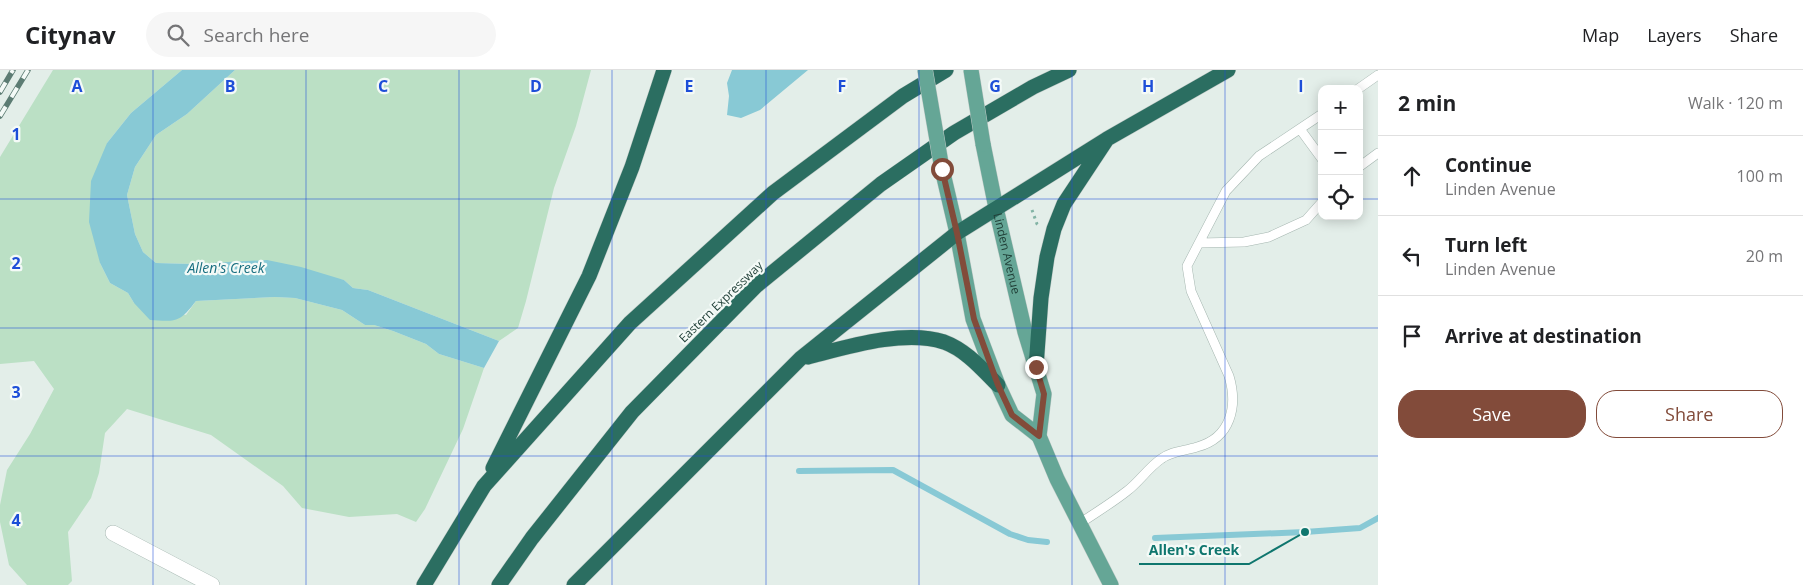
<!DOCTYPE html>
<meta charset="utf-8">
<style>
body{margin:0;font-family:"Open Sans",sans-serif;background:#f6f6f6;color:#202124}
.controls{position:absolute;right:15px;top:15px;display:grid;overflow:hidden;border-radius:10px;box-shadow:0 2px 12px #0003}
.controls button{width:45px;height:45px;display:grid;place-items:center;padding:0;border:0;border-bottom:1px solid #e0e0e0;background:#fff;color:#202124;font:25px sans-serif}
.stop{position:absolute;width:15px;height:15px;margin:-11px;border:4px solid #824b3a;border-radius:50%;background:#fff}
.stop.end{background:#824b3a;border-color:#fff;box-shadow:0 1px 5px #0008}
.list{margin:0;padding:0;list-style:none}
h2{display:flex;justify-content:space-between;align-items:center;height:65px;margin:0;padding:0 20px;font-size:21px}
h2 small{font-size:16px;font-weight:400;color:#757577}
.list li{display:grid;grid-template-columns:32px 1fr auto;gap:15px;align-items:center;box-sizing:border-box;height:80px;padding:0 20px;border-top:1px solid #e0e0e0}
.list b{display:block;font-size:19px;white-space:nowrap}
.list p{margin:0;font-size:16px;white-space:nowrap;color:#757577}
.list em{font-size:16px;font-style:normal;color:#757577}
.actions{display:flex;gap:10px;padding:15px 20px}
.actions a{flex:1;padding:11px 0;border:1px solid #824b3a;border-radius:20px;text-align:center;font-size:18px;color:#824b3a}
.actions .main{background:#824b3a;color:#fff}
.icon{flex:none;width:28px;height:28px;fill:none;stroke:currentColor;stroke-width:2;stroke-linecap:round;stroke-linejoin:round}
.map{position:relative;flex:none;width:1378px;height:515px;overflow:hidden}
header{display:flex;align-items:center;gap:30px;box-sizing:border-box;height:70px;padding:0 25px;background:#fff;border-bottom:1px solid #e0e0e0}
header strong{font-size:24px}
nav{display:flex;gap:28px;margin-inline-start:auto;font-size:18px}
.search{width:350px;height:45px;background:#f6f6f6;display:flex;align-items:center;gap:12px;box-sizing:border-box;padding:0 18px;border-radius:28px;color:#757577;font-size:19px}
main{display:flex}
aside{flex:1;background:#fff}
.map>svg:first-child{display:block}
</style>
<header>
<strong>Citynav</strong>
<div class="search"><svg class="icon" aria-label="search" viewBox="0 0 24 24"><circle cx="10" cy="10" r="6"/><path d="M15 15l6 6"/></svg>Search here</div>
<nav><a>Map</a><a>Layers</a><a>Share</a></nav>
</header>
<main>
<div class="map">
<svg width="1378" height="515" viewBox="0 0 1378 515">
<rect width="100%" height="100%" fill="#e3eee9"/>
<path fill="#bbe0c5" d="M53 0H182L131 43 107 73 100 193 110 213 128 223 134 233 186 245 196 231 275 227 295 228 342 240 365 255H374L393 261 426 274 439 284 484 298 463 359 425 439 416 452 397 444 349 447 302 438 283 416 211 365 127 339 105 363 99 403 91 428 68 462 72 511 68 515H27L9 495 0 452V435L7 400 30 364 54 319 34 291 0 294V87Z
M235 0H591L576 56 554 118 526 231 518 258 499 271 368 220 353 218 344 210 192 194 156 193 143 182 135 164 127 125 135 97 156 65 187 44Z"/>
<path fill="#88c9d5" d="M182 0H235L187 44 156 65 135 97 127 125 135 164 143 182 156 193 192 194 267 190 301 197 344 210 353 218 368 220 499 271 484 298 439 284 426 274 393 261 374 255H365L342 240 295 228 275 227 196 231C180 252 177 252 150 250L134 233 128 223 110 213 100 193 89 152 91 111 107 73 131 43Z
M732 0H808L760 40 741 48 727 45 729 26 727 13Z"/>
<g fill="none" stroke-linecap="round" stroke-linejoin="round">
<path stroke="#88c9d5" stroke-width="6" d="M799 401 893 400 1010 464 1028 470 1047 472
M1155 468 1305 462 1360 458 1378 448"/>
<defs>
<path id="lane" d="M1358 19 1378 5
M1300 59 1322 89
M1359 97 1378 83
M1199 173 1244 172 1269 167 1306 150 1322 132
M1079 454C1095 443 1112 433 1127 421 1139 412 1148 398 1161 389 1171 381 1185 381 1197 377 1231 368 1238 336 1229 306L1191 221 1187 196 1226 121 1259 86 1322 44"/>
<path id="street" d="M113 463 212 515"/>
<g id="primary">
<path id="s1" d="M983 74 996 138 1025 262 1044 324 1039 366 1057 409 1111 515"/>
<path d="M942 99 957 163 973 249 998 315 1012 345 1039 366"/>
</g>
<path id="highway" d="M808 287C847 277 904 259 944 272 966 280 982 299 998 315
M1036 297 1041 228 1047 187 1054 159 1064 134 1107 69 1228 0
M493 398 589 206 632 97 664 0
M424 515 484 416 630 253 773 123 903 26 946 0
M499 515 532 468 632 342 756 216 881 114 954 63 1033 17 1069 0
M574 515 801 288 957 163 1107 69"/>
</defs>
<use href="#lane" stroke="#a5b6b0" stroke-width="10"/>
<use href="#street" stroke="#a5b6b0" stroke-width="16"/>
<use href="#primary" stroke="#c1cac7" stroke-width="16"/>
<use href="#highway" stroke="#c1cac7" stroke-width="16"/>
<path stroke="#82b3a4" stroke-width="3" stroke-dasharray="2.5 4" stroke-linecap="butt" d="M1032 140 1037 154 1038 155"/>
<use href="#lane" stroke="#fff" stroke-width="9"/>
<use href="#street" stroke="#fff" stroke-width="15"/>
<use href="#primary" stroke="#65a696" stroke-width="15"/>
<use href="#highway" stroke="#2b6e61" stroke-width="15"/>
<defs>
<path id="rail" d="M0 22 13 0
M0 46 28 0"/>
</defs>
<use href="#rail" stroke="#5c7c73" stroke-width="5.5"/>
<use href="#rail" stroke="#f4faf7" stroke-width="4" stroke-dasharray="11" stroke-linecap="butt"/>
<defs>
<path id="primary-bridge" d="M925 0 942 99
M971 0 983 74"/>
</defs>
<use href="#primary-bridge" stroke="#c1cac7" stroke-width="16" stroke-linecap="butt"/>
<use href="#primary-bridge" stroke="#65a696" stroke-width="15"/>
</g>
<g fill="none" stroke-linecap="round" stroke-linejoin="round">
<path stroke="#824b3a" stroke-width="6" d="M942 99 957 163 974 249 998 315 1012 345 1039 366 1044 324 1036 297"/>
</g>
<path fill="none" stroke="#1d4ed8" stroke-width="1" stroke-opacity="0.55" d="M153 0V515M306 0V515M459 0V515M612 0V515M766 0V515M919 0V515M1072 0V515M1225 0V515M0 129H1322M1359 129H1378M0 258H1378M0 386H1378"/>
<g text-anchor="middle" stroke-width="4.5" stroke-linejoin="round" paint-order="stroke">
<g font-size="12" fill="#214038" stroke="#f4faf7">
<text dy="4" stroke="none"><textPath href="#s1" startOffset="112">Linden Avenue</textPath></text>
<text transform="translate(721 232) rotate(-44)" y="4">Eastern Expressway</text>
</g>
<g font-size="14" font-style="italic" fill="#186e80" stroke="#f4faf7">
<text x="226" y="203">Allen's Creek</text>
</g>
</g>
<g font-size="16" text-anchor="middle" font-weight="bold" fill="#1d4ed8" stroke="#f4faf7" stroke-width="4.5" stroke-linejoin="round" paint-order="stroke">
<text x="77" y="22">A</text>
<text x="230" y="22">B</text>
<text x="383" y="22">C</text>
<text x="536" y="22">D</text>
<text x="689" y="22">E</text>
<text x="842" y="22">F</text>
<text x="995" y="22">G</text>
<text x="1148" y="22">H</text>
<text x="1301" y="22">I</text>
<text x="16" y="70">1</text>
<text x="16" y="199">2</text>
<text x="16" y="328">3</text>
<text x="16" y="456">4</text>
</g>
<path fill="none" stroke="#0f766e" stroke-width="2" d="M1305 462L1249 494H1139"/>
<circle fill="#0f766e" stroke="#f4faf7" stroke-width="2" cx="1305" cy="462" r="5"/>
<g font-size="14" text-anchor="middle" font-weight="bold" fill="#0f766e" stroke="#f4faf7" stroke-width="4.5" stroke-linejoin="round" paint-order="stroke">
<text x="1194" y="485">Allen's Creek</text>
</g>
</svg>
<div class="controls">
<button>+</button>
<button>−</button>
<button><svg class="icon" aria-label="locate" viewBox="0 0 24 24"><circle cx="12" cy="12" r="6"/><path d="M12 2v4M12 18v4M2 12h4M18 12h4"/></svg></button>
</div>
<div class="stop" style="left:942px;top:99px"></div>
<div class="stop end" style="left:1036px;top:297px"></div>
</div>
<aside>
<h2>2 min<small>Walk · 120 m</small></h2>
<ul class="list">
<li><svg class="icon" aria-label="ahead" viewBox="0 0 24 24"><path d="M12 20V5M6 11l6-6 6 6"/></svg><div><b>Continue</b><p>Linden Avenue</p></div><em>100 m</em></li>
<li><svg class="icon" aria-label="left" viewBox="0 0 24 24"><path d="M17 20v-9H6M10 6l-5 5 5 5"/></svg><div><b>Turn left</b><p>Linden Avenue</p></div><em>20 m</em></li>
<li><svg class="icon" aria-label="arrive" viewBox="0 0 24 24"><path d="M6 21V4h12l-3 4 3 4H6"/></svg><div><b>Arrive at destination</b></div></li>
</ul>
<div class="actions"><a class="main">Save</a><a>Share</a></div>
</aside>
</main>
